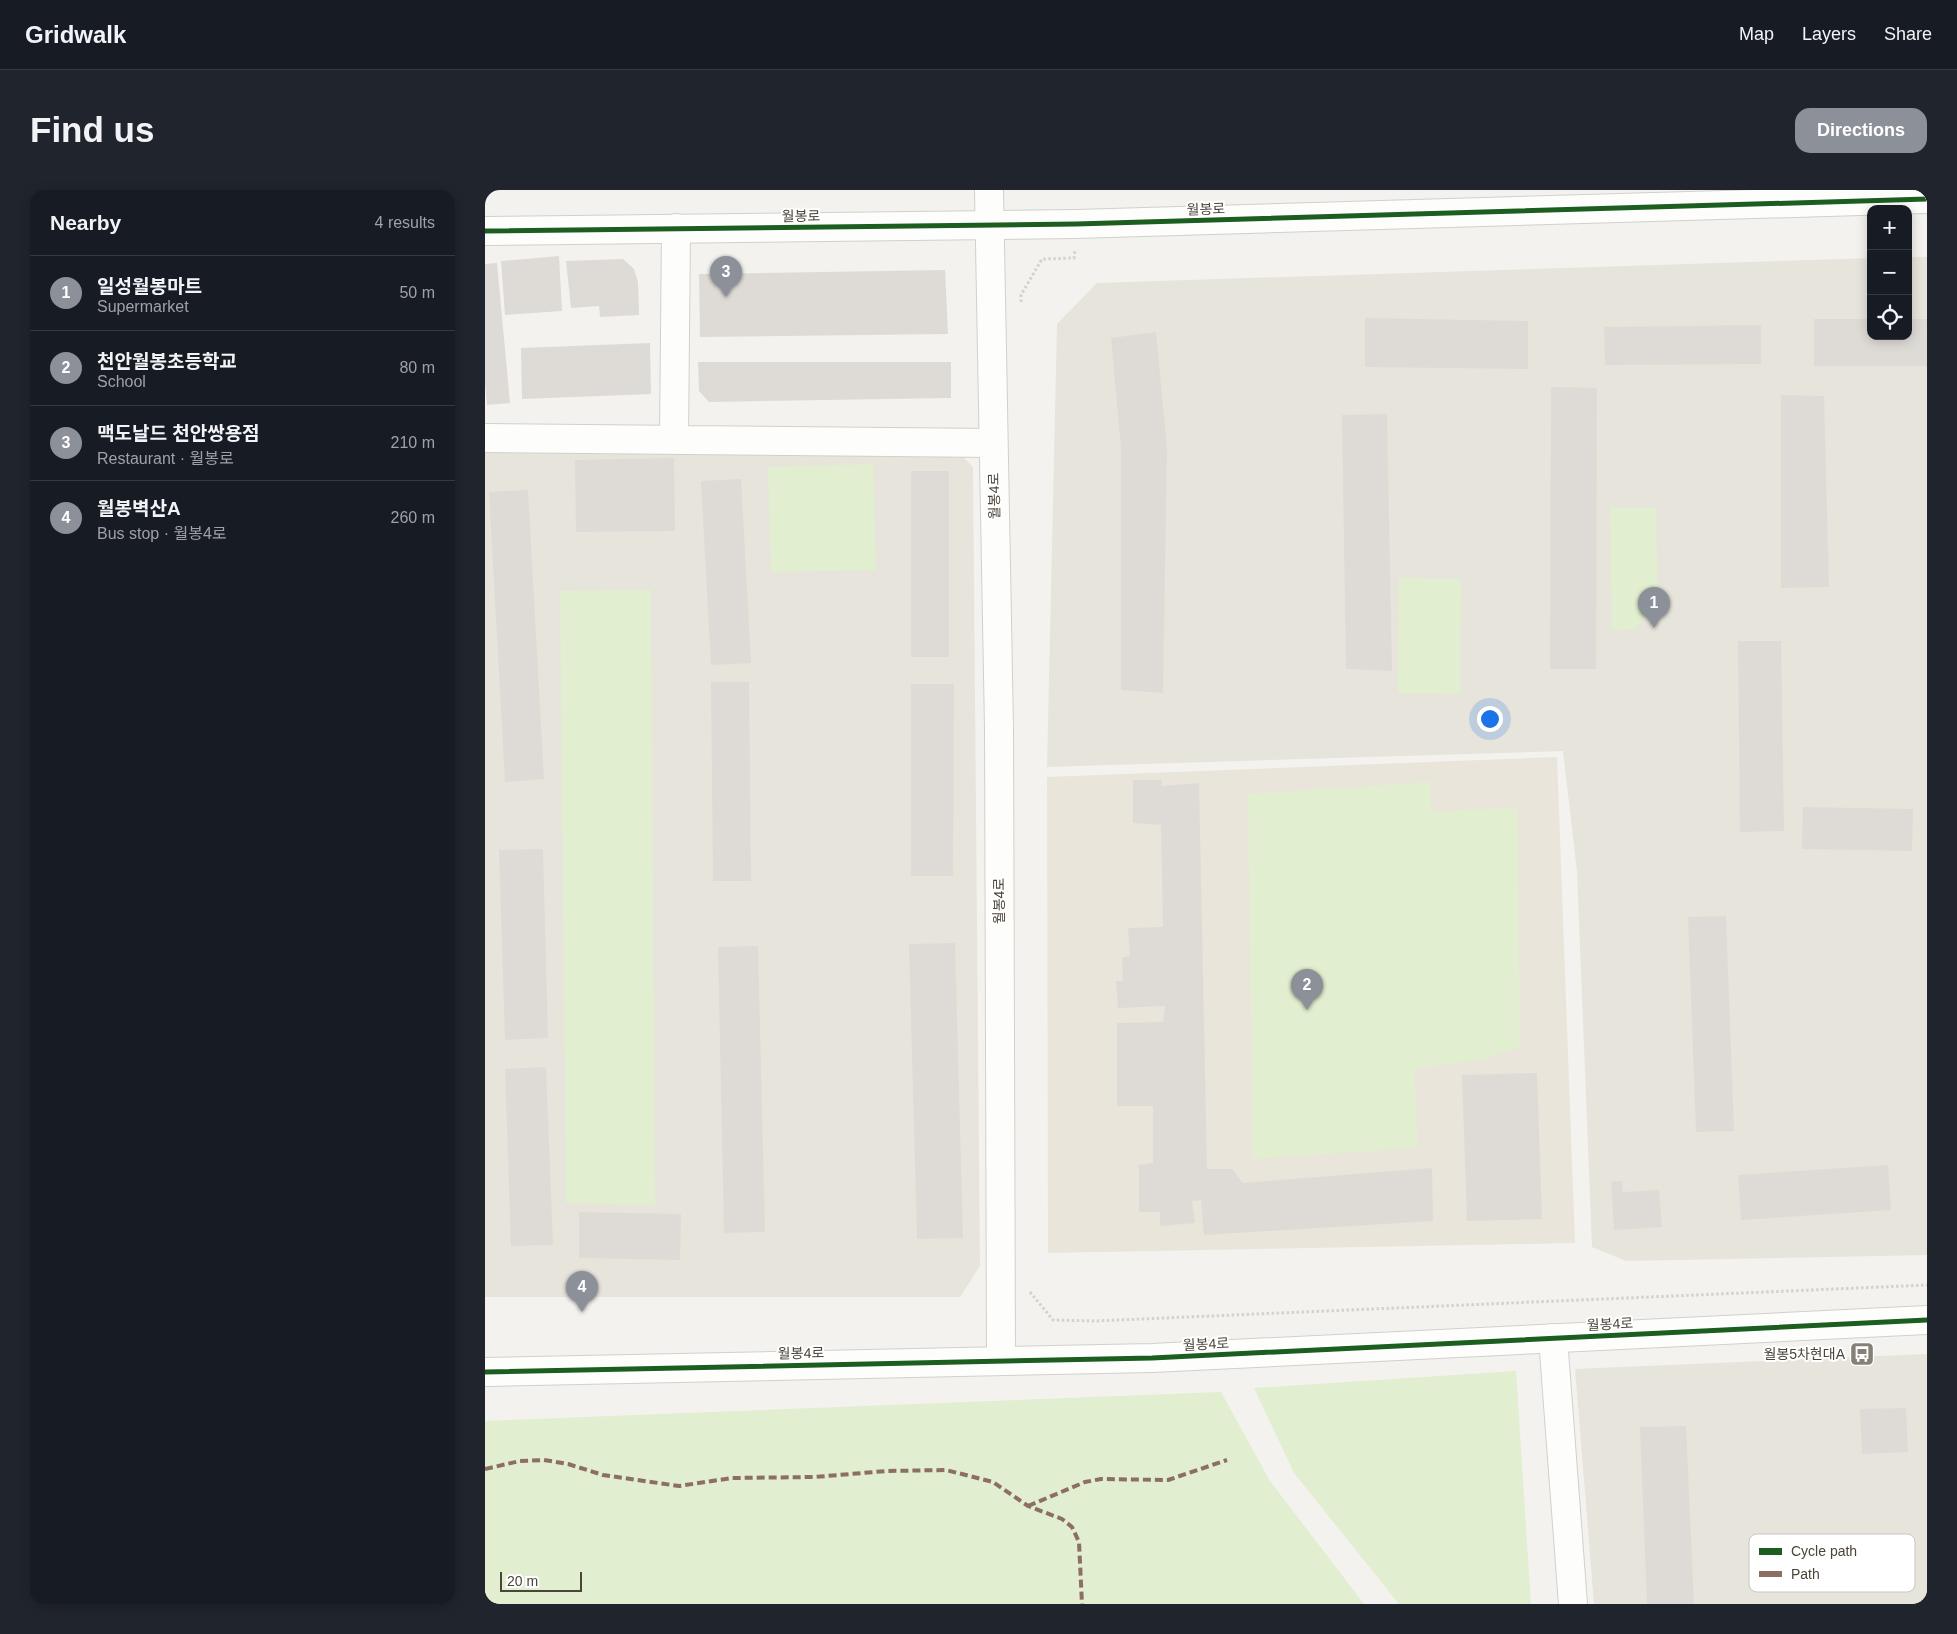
<!DOCTYPE html>
<meta charset="utf-8">
<style>
body{margin:0;font-family:Arial,"Noto Sans KR",sans-serif;background:#20242c;color:#f1f3f6}
.controls{position:absolute;right:15px;top:15px;display:grid;overflow:hidden;border-radius:10px;box-shadow:0 2px 12px #0003}
.controls button{width:45px;height:45px;display:grid;place-items:center;padding:0;border:0;border-bottom:1px solid #363941;background:#171b24;color:#f1f3f6;font:25px sans-serif}
.scale{position:absolute;left:15px;bottom:12px;width:82px;box-sizing:border-box;padding-left:5px;border:2px solid #4b4439;border-top:0;font-size:14px;line-height:18px;white-space:nowrap;color:#4b4439;-webkit-text-stroke:4px #fff;paint-order:stroke}
.you{position:absolute;left:1004px;top:528px;width:18px;height:18px;margin:-12px;border:4px solid #fff;border-radius:50%;background:#1a73e8;box-shadow:0 0 0 8px #1a73e833}
.badge{display:grid;place-items:center;width:32px;height:32px;border-radius:50%;background:#8c9099;color:#fff;font-size:16px;font-weight:700}
.pin{position:absolute;translate:-50% -41px;filter:drop-shadow(0 1px 2px #0008)}
.pin::after{content:'';position:absolute;top:26px;width:18px;height:15px;background:inherit;clip-path:polygon(0 0,100% 0,50% 100%)}
.list{margin:0;padding:0;list-style:none}
h2{display:flex;justify-content:space-between;align-items:center;height:65px;margin:0;padding:0 20px;font-size:21px}
h2 small{font-size:16px;font-weight:400;color:#9ea1a6}
.list li{display:grid;grid-template-columns:32px 1fr auto;gap:15px;align-items:center;box-sizing:border-box;height:75px;padding:0 20px;border-top:1px solid #363941}
.list b{display:block;font-size:19px;white-space:nowrap}
.list p{margin:0;font-size:16px;white-space:nowrap;color:#9ea1a6}
.list em{font-size:16px;font-style:normal;color:#9ea1a6}
.icon{flex:none;width:28px;height:28px;fill:none;stroke:currentColor;stroke-width:2;stroke-linecap:round;stroke-linejoin:round}
.map{position:relative;flex:none;width:1442px;height:1414px;overflow:hidden;border-radius:15px}
header{display:flex;align-items:center;gap:30px;box-sizing:border-box;height:70px;padding:0 25px;background:#171b24;border-bottom:1px solid #363941}
header strong{font-size:24px}
nav{display:flex;gap:28px;margin-inline-start:auto;font-size:18px}
.intro{display:flex;align-items:center;justify-content:space-between;box-sizing:border-box;height:120px;padding:0 30px}
h1{margin:0;font-size:35px}
.button{padding:12px 22px;border-radius:15px;background:#8c9099;color:#fff;font-size:18px;font-weight:700}
main{display:flex;gap:30px;padding:0 30px}
aside{flex:1;background:#171b24;border-radius:15px;box-shadow:0 2px 12px #0003}
.map>svg:first-child{display:block}
</style>
<header>
<strong>Gridwalk</strong>
<nav><a>Map</a><a>Layers</a><a>Share</a></nav>
</header>
<div class="intro"><h1>Find us</h1><a class="button">Directions</a></div>
<main>
<aside>
<h2>Nearby<small>4 results</small></h2>
<ul class="list">
<li><span class="badge">1</span><div><b>일성월봉마트</b><p>Supermarket</p></div><em>50 m</em></li>
<li><span class="badge">2</span><div><b>천안월봉초등학교</b><p>School</p></div><em>80 m</em></li>
<li><span class="badge">3</span><div><b>맥도날드 천안쌍용점</b><p>Restaurant · 월봉로</p></div><em>210 m</em></li>
<li><span class="badge">4</span><div><b>월봉벽산A</b><p>Bus stop · 월봉4로</p></div><em>260 m</em></li>
</ul>
</aside>
<div class="map">
<svg width="1442" height="1414" viewBox="0 0 1442 1414">
<rect width="100%" height="100%" fill="#f4f2ee"/>
<path fill="#e7e4dc" d="M1423 67H1442V1065L1141 1071 1107 1057 1092 682 1078 561 562 577 572 134 612 93 1386 68V146H1423Z
M0 258 472 260 488 277 495 1076 475 1107H0Z
M1442 1164V1414H1109L1090 1179Z"/>
<path fill="#eae5da" d="M1072 567 1090 1053 563 1063 562 587Z"/>
<path fill="#e1eecf" d="M388 274 391 380 286 382 283 277Z
M1125 318H1171L1173 418 1148 439 1127 440Z
M914 388 976 389 975 504 913 503Z
M166 400 170 1015 81 1013 75 401Z
M945 592 946 621 1032 618 1035 857 996 870 929 879 933 958 768 969 763 604Z
M1031 1181 1046 1414H914L809 1283 769 1198Z
M736 1202 785 1291 879 1414H0V1231Z"/>
<path fill="#dedbd6" d="M74 66 77 121 20 125 16 71Z
M138 69 149 79 153 92 154 125 115 127 114 116 86 118 81 71Z
M12 73 25 213 2 215 0 191V74Z
M460 80 463 144 215 147 214 84Z
M880 128 1043 131V179L880 177Z
M1329 129H1386V146H1423V129H1442V176H1329Z
M1276 135V174L1120 175 1119 137Z
M671 142 682 258 678 503 636 500V258L626 148Z
M165 153 166 204 37 209 36 158Z
M213 172H466V208L224 212 214 201Z
M1066 197 1112 198 1111 479H1065Z
M1296 205 1339 206 1344 397 1296 398Z
M902 224 907 481 861 479 857 225Z
M189 268 190 341 91 342 90 270Z
M426 281H464V467H426Z
M256 289 266 473 226 475 216 291Z
M43 300 59 589 20 592 4 302Z
M1253 451H1296L1299 641 1255 642Z
M226 492H264L266 691H228Z
M426 494H469L468 686H426Z
M648 590H677L676 596 714 593 722 979H747L758 993 947 978 948 1031 719 1045 716 1010 707 1011 710 1033 675 1036V1022H654V975L668 973V916H632V833L678 832 680 816 633 818 631 791H638L637 768 645 766 643 738 678 737 676 635 648 633Z
M1318 617 1428 619 1427 661 1317 659Z
M58 659 63 848 20 850 14 660Z
M1241 726 1249 941 1211 942 1203 727Z
M470 753 478 1048 432 1049 424 754Z
M273 756 280 1042 239 1043 233 757Z
M61 877 68 1055 26 1056 20 879Z
M1052 883 1057 1029 982 1031 977 885Z
M1403 975 1406 1020 1256 1030 1253 985Z
M1137 991 1138 1002 1174 1000 1177 1037 1129 1040 1126 992Z
M94 1022 196 1024 195 1070 94 1068Z
M1421 1218 1423 1262 1377 1264 1375 1219Z
M1201 1236 1209 1414H1162L1155 1237Z"/>
<g fill="none" stroke-linecap="round" stroke-linejoin="round">
<defs>
<path id="minor" d="M504 0 514 538 516 1169
M0 248 508 253
M189 250 191 38
M1068 1148 1088 1414"/>
<path id="tertiary" d="M0 41 591 34 1442 9
M0 1182 667 1168 1442 1130"/>
</defs>
<use href="#minor" stroke="#d2d0cb" stroke-width="30"/>
<use href="#tertiary" stroke="#d2d0cb" stroke-width="30"/>
<path stroke="#d3d2cc" stroke-width="3" stroke-dasharray="2.5 2.5" stroke-linecap="butt" d="M536 112V105L557 69 589 68 590 60
M545 1102 568 1130 610 1131 1442 1095"/>
<use href="#minor" stroke="#fdfdfc" stroke-width="28"/>
<use href="#tertiary" stroke="#fdfdfc" stroke-width="28"/>
<path stroke="#8d6e63" stroke-width="4" stroke-dasharray="8 4" stroke-linecap="butt" d="M0 1279 35 1271 59 1270 83 1274 118 1285 194 1296 247 1288 330 1287 401 1281 461 1280 508 1292 543 1316 577 1329 587 1337 594 1352 597 1414
M543 1316 600 1292 616 1289 683 1290 742 1270"/>
<defs>
<path id="cycleway" d="M0 41 591 34 1442 9
M0 1182 667 1168 1442 1130"/>
</defs>
<use href="#cycleway" stroke="#fff" stroke-width="8"/>
<use href="#cycleway" stroke="#1b5e20" stroke-width="5"/>
</g>
<defs>
<symbol id="bus-square" viewBox="-11 -11 22 22"><rect x="-9" y="-9" width="18" height="18" rx="4" fill="#868178" stroke="#fff"/><path d="M-5-6H5V4H4V6H2V4H-2V6H-4V4H-5ZM-3.5-4V0h7V-4ZM-3.5 1.2v1.5H-2V1.2ZM2 1.2v1.5H3.5V1.2Z" fill="#fff"/></symbol>
</defs>
<g fill-rule="evenodd">
<use href="#bus-square" x="1363" y="1150" width="28" height="28"/>
</g>
<g text-anchor="middle" stroke-width="4" stroke-linejoin="round" paint-order="stroke">
<g font-size="14" fill="#4b4439" stroke="#fff">
<text transform="translate(721 19) rotate(-2)" y="5">월봉로</text>
<text transform="translate(316 26) rotate(-1)" y="5">월봉로</text>
<text transform="translate(509 306) rotate(-91)" y="5">월봉4로</text>
<text transform="translate(514 711) rotate(-90)" y="5">월봉4로</text>
<text transform="translate(1125 1134) rotate(-3)" y="5">월봉4로</text>
<text transform="translate(721 1154) rotate(-3)" y="5">월봉4로</text>
<text transform="translate(316 1163) rotate(-1)" y="5">월봉4로</text>
</g>
<g font-size="14" fill="#4b4439" stroke="#fff" text-anchor="end">
<text x="1360" y="1169">월봉5차현대A</text>
</g>
</g>
<rect x="1264" y="1344" width="166" height="58" rx="8" fill="#fff" stroke="#c9c7c4" stroke-width="1"/>
<rect x="1274" y="1358" width="23" height="7" fill="#1b5e20"/>
<rect x="1274" y="1381" width="23" height="6" fill="#8d6e63"/>
<g font-size="14" fill="#4b4439">
<text x="1306" y="1366">Cycle path</text>
<text x="1306" y="1389">Path</text>
</g>
</svg>
<div class="controls">
<button>+</button>
<button>−</button>
<button><svg class="icon" aria-label="locate" viewBox="0 0 24 24"><circle cx="12" cy="12" r="6"/><path d="M12 2v4M12 18v4M2 12h4M18 12h4"/></svg></button>
</div>
<div class="scale">20 m</div>
<div class="you"></div>
<div class="pin badge" style="left:1169px;top:438px">1</div>
<div class="pin badge" style="left:822px;top:820px">2</div>
<div class="pin badge" style="left:241px;top:107px">3</div>
<div class="pin badge" style="left:97px;top:1122px">4</div>
</div>
</main>
